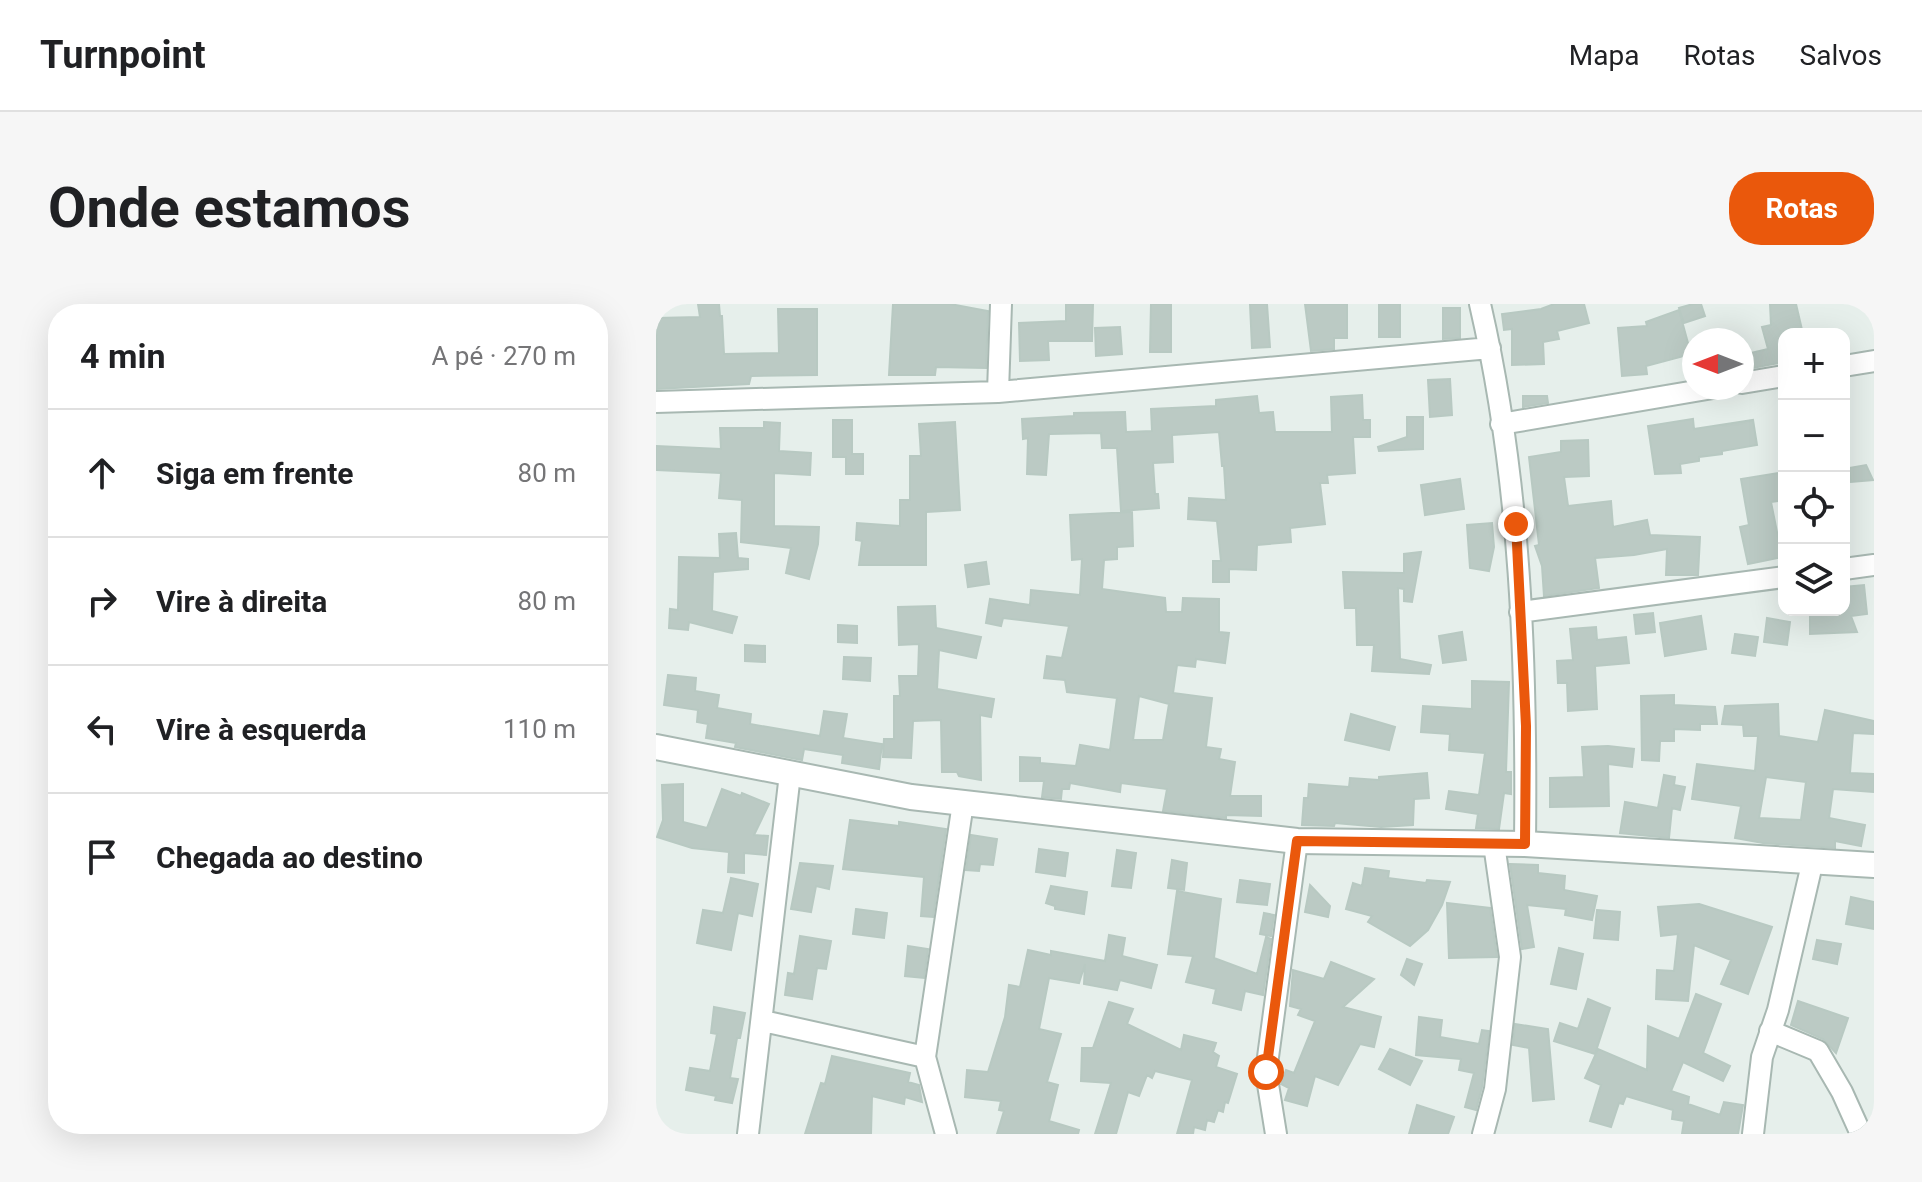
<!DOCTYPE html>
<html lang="pt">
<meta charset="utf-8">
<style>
body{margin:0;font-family:Roboto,sans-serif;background:#f6f6f6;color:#202124}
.controls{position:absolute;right:24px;top:24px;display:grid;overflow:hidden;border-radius:16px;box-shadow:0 8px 32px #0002}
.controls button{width:72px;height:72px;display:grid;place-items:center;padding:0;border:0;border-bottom:2px solid #e0e0e0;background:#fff;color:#202124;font:40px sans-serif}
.compass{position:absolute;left:1026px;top:24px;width:72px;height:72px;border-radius:50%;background:#fff;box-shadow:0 8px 32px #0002;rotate:270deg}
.stop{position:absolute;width:24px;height:24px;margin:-18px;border:6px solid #ea580c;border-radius:50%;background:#fff}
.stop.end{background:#ea580c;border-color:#fff;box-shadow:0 2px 8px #0008}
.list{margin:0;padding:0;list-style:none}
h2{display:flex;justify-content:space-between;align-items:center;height:104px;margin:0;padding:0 32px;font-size:34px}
h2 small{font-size:26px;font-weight:400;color:#757577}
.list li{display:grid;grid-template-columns:52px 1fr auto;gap:24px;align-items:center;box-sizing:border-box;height:128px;padding:0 32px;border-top:2px solid #e0e0e0}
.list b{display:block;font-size:30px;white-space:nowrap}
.list em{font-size:26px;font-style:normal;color:#757577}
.icon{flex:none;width:44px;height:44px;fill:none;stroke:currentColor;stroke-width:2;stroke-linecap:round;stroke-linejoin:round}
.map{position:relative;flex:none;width:1218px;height:830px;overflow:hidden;border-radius:32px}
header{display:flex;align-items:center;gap:48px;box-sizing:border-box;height:112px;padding:0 40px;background:#fff;border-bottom:2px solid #e0e0e0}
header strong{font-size:38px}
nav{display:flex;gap:44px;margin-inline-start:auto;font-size:28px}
.intro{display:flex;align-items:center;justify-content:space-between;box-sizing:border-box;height:192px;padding:0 48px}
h1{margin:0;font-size:56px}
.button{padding:20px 36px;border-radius:32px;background:#ea580c;color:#fff;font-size:28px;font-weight:700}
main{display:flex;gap:48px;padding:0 48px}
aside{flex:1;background:#fff;border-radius:32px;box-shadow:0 8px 32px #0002}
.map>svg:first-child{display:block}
</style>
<header>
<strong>Turnpoint</strong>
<nav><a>Mapa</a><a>Rotas</a><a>Salvos</a></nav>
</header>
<div class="intro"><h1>Onde estamos</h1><a class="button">Rotas</a></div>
<main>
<aside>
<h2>4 min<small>A pé · 270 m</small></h2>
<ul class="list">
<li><svg class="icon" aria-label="ahead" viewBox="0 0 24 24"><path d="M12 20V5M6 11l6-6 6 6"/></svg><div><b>Siga em frente</b></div><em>80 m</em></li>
<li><svg class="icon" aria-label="right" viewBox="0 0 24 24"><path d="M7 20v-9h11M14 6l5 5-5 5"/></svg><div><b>Vire à direita</b></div><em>80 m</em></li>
<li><svg class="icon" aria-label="left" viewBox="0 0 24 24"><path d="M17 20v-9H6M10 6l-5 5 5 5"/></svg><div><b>Vire à esquerda</b></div><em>110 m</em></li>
<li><svg class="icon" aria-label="arrive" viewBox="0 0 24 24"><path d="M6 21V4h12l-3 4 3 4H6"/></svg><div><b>Chegada ao destino</b></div></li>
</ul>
</aside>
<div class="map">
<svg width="1218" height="830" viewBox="0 0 1218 830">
<rect width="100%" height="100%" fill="#e6efeb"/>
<path fill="#bbcac4" stroke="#b8c9c2" stroke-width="2" fill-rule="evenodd" d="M42 0H63L64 12H66L68 50 123 49 122 5H161V71L95 72 93 80 1 85 0 14 44 13Z
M237 0H294L332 7 330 64 280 63 279 71H233Z
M410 0H437L436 37H392L393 56 364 57 363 19 410 17Z
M495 0H515V48H494Z
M594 0H611L614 43 596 44Z
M649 0H691V34H678V45L655 47Z
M723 0H744V33H723Z
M898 0H928L933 19 901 27 903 35 887 38 888 60 856 61V25L848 26 846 10 885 5Z
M1037 0H1045L1049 12 1028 19 1023 4Z
M1114 0H1140L1147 30H1128V58L1086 66V51L1112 45 1106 23 1115 21Z
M787 4H804V34L787 35Z
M1023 6 1035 50 990 62 991 70 966 72 962 24 991 22 990 18Z
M464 23 466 50 440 52 439 24Z
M794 75 796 111 774 113 772 76Z
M706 91 707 116H714V133H697L699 169 671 171 672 179H664L669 220 634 224 635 238 601 241 600 266 573 265V278H557V257H565L561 217 532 215 533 194 570 196 568 162H566L563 128 516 131 517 158 497 159 499 190H502L503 204 465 207 461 144H446L445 129 393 130 390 171 371 170 372 134 367 135 366 115 418 112V109L469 108 470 128 496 127 495 105 560 102V96L601 92 603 109 617 108 619 128H676L675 93Z
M867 92H891L892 99 867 103Z
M751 113H767V145L723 147 722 143 751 133Z
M1037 115 1038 125 1097 116 1101 141 1066 147V150L1043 153V157L1024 160 1025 169 999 170 992 122Z
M177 116H196V150H207V170H190V153H177Z
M108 118 124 119 123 147 155 149 154 171 118 169V222L163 223 162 240 153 275 130 269 135 244 85 238 86 196 63 194 65 169 0 166V142L65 145 64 124H108Z
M299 118 304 206 270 208V261H203L206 237 200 236 201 219 244 222V196H254V152H265L263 120Z
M932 136 933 172 908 173 912 202 955 197 957 223 991 216 994 231 1044 233 1042 271H1010L1011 245 978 251 939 254 943 284 888 292 886 262 879 242 883 241 873 153 905 148V137Z
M1210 161 1217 176 1195 178 1193 164Z
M1128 168V196L1115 198 1126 253 1092 260 1084 223 1093 221 1085 175Z
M804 175 808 205 769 211 765 181Z
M476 208 477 242 461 243V255L448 256 446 285 509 294 510 308H526L527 294 563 295V328L573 329 569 359 540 355 539 363 521 361 517 389 556 394 550 443 565 445 563 455 579 458 574 492H605V512L570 511V514L507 507 511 485 465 479 464 488 414 479 413 485H406L405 495 386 493 388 477H364V453L384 454V459L420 462 424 441 454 446 461 394 411 388 409 376 388 374 391 352 406 354 413 322 347 314 345 322 330 319 334 295 374 301 375 286 424 291 426 255 416 256 414 211ZM483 392 513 400 507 436H477Z
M836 219 838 243 833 267 814 264 811 221Z
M80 229 82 254 92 255V265L57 268 56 307 81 313 76 329 33 318 32 326 13 324 14 305 22 306 23 253 64 254 63 230Z
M765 248 756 298 748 297V285L742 284 744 355 775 361 773 370 716 367 718 341H701L700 304H689L687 268 748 269V250Z
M330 258 333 280 312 283 309 261Z
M1208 281 1211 310 1195 312 1201 328 1154 330V306H1188V283Z
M279 302 280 324 325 333 320 354 283 346 281 385 338 395 335 413 324 411 325 476 303 472 301 468H286L285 416 257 417 255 454 227 453 228 435H238V392H244L243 372H262L263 340 243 341 242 303Z
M997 309 999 328 980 330 978 311Z
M1045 312 1050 345 1009 352 1004 319Z
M1111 314 1134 318 1131 341 1108 338Z
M182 321 201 322V339L182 338Z
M940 323 941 336 970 333 973 359 939 362 941 405 912 407 911 379H902L901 357 917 356 914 325Z
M806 328 810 356 787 359 783 332Z
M1079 330 1102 333 1099 352 1076 349Z
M89 341 109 342V358L89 357Z
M188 353 215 354 214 377 187 375Z
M12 371 40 374 39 387 63 391 61 404 95 410 94 420 164 432 168 407 191 410 187 434 226 440 223 465 186 459 187 451 148 445 146 456 79 443 80 439 50 434 52 420 41 418 42 406 8 401Z
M816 377 853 378 850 468H855V490L848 489 843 525 820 524 822 510 790 505 793 487 823 491 829 449 793 446 794 430 765 428 767 402 816 405Z
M1018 391V401L1059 403 1061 420H1044V426L1018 425V437H1004L1003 457 986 456 985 392Z
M1122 400 1123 432 1162 438 1169 406 1218 417V430L1197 429 1194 469 1218 470V488L1177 485 1173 514 1209 521 1205 542 1179 537V544L1107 539 1079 534 1085 502 1036 495 1041 460 1099 467 1102 432H1088L1087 421 1066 420 1069 402ZM1110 473 1150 478 1145 516 1103 514Z
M695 410 739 423 733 446 689 436Z
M952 442 978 445 976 463 952 460 953 502 894 503V474L928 473 926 443Z
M771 469 773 494 758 495 757 521 725 523 679 519 678 522 646 521 648 494H652L653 480 693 483 694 474 723 476V473Z
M1008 471 1019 473 1018 481 1029 483 1024 506 1016 504 1013 534 964 529 969 498 1002 504Z
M27 480V518L51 524 66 485 85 492 86 489 113 500 98 531 112 532 110 551 88 549V569L72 568 73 548 36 544 1 533 7 516 6 481Z
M194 516 243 522V518L290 525 277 613 265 612 268 573 187 565Z
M315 531 341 535 337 561 324 560 323 567 310 566Z
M383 545 412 549 409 572 380 568Z
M461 546 480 549 475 584 456 582Z
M516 556 531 559 528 586 512 584Z
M144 559 177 562 173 585 160 582 155 608 135 605Z
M854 560 882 561V569L909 572 908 586 941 592 936 616 909 611 910 605 871 601 878 643 866 645Z
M709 564 733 567 732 574 770 579 771 576 794 578 786 601 772 626 754 642 712 618 716 612 690 605 697 579 706 582Z
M75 574 102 580 96 612 82 609 75 646 41 639 47 606 67 609Z
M584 576 614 580 611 601 581 598Z
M654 581 674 602 672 613 649 608Z
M395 582 431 588 428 610 399 605V602L390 599Z
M521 587 565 595 558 654 601 670 610 633 615 635 607 691 589 687 585 706 557 699 560 685 530 678 537 652 512 650Z
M1195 593 1218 598V625L1190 620Z
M791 599 834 604 841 653 793 654Z
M1043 600 1116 623 1092 690 1065 680 1075 656 1038 641 1032 697 1000 695 1001 666 1018 667 1022 630 1005 632 1002 603Z
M200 605 231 609 228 634 197 630Z
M941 606 964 608 962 636 938 634Z
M608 609 618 611 615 632 604 630Z
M453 631 469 634 466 652 501 661 495 684 464 676 461 686 428 680 429 660 423 679 393 674 383 725 405 730 391 778 402 781 393 817 423 826 422 830H341L348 807 343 806 345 797 309 793 311 766 332 768 349 713 353 681 364 683 372 646 395 651V647L449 657Z
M144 632 175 637 170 665 161 664 156 695 129 691 132 669 138 670Z
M1161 636 1185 640 1181 660 1157 655Z
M252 642 272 645 268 674 249 672Z
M903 644 927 650 920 685 895 680Z
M751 655 766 660 758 681 745 671Z
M675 658 718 675 687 703 725 713 718 743 704 740 682 781 659 772 651 802 629 796 633 784 625 780 630 766 638 769 659 717 642 711 645 705 634 702 637 666 668 675Z
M1040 690 1065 700 1047 749 1074 762 1067 777 1027 758 1015 787 1033 793 1032 800 1064 811 1068 798 1087 801 1082 830H1026L1028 817 1016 815 1017 806 970 792 967 800 963 799 955 823 934 817 945 781 929 774 942 745 991 766 992 722 1023 735Z
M932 695 954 704 939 750 898 737 904 719 922 725Z
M1142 697 1192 714 1180 749 1167 735 1135 721Z
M453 698 477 705 471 720 525 746 528 731 560 739 557 748 563 752 560 763 581 770 572 799 569 798 567 808 562 806 558 818 551 816 549 826 538 823 537 830H521L536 776 499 767 496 774 491 771 483 792 472 788 460 830H439L455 779 425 777 426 744H437Z
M58 703 89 709 84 734H81L74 774 82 775 76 799 59 796 60 792 30 786 34 764 54 767 61 730 55 729Z
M763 713 786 716 784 733 823 740 826 726 833 727 826 783 820 806 809 803 818 769 803 766 805 755 760 751Z
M859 720 892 725 898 795 877 797 873 744 857 741Z
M734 745 766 757 754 781 723 765Z
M176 752 254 769 252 778 263 781 266 798 249 793 248 800 216 792 215 830H149L165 779 169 780Z
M761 801 798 813 792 830H753Z"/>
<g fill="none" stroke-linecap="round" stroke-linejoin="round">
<defs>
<path id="minor" d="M824 0C865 177 871 360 869 540
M1188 62 1218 57
M1086 79 1128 72
M342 88 345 0
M0 98 342 88 834 44
M845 120 1057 84
M1188 265 1218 261
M864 308 1128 273
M107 717 269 753 290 830
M1114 727 1162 747 1186 788 1205 830
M269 753 307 499
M92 830 134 470
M620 830 610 768 641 537
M827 830 839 785 854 653 838 540
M1097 830 1106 753 1122 706 1157 556"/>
<path id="tertiary" d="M0 443 255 493 641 537 869 540 1218 561"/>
</defs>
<use href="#minor" stroke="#a8b8b2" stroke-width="24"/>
<use href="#tertiary" stroke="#a8b8b2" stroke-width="28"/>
<use href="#minor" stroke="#fff" stroke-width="20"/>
<use href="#tertiary" stroke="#fff" stroke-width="24"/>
</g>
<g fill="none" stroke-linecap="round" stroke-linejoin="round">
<path stroke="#ea580c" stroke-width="10" d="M610 768 641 537 869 540 870 422 860 220"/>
</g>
</svg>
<div class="controls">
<button>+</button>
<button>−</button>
<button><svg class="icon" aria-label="locate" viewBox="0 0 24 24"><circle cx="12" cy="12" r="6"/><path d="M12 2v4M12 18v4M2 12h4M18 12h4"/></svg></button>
<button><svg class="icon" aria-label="layers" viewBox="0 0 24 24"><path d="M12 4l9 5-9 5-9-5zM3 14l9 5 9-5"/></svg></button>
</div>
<svg class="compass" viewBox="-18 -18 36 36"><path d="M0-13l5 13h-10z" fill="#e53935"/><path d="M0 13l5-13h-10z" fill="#757577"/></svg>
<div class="stop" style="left:610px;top:768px"></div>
<div class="stop end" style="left:860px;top:220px"></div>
</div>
</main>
